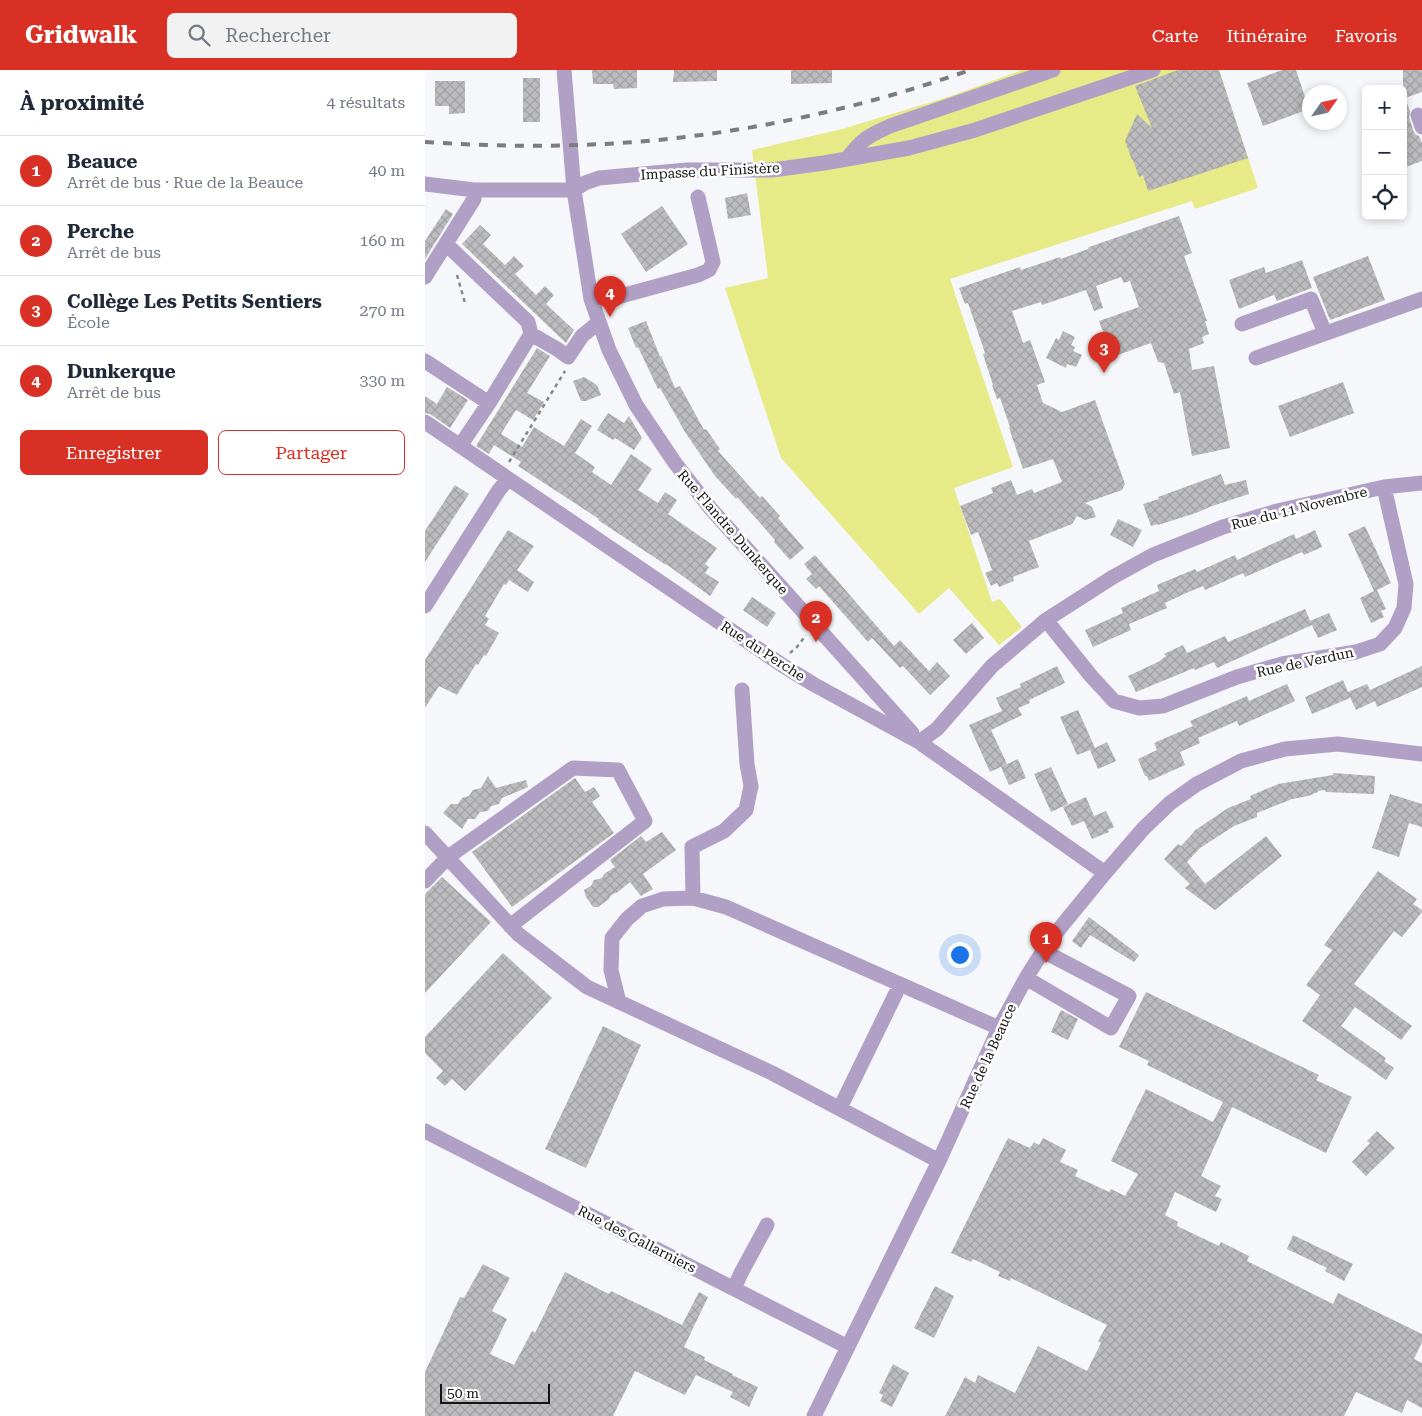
<!DOCTYPE html>
<html lang="fr">
<meta charset="utf-8">
<style>
body{margin:0;font-family:"Roboto Serif",serif;background:#f2f2f3;color:#1f2937}
.controls{position:absolute;right:15px;top:15px;display:grid;overflow:hidden;border-radius:8px;box-shadow:0 2px 8px #0003}
.controls button{width:45px;height:45px;display:grid;place-items:center;padding:0;border:0;border-bottom:1px solid #e0e1e3;background:#fff;color:#1f2937;font:25px sans-serif}
.compass{position:absolute;left:877px;top:15px;width:45px;height:45px;border-radius:50%;background:#fff;box-shadow:0 2px 8px #0003;rotate:56deg}
.scale{position:absolute;left:15px;bottom:12px;width:110px;box-sizing:border-box;padding-left:5px;border:2px solid #151516;border-top:0;font-size:14px;line-height:18px;white-space:nowrap;color:#151516;-webkit-text-stroke:4px #fff;paint-order:stroke}
.you{position:absolute;left:534px;top:884px;width:18px;height:18px;margin:-12px;border:4px solid #fff;border-radius:50%;background:#1a73e8;box-shadow:0 0 0 8px #1a73e833}
.badge{display:grid;place-items:center;width:32px;height:32px;border-radius:50%;background:#d93025;color:#fff;font-size:16px;font-weight:700}
.pin{position:absolute;translate:-50% -41px;filter:drop-shadow(0 1px 2px #0008)}
.pin::after{content:'';position:absolute;top:26px;width:18px;height:15px;background:inherit;clip-path:polygon(0 0,100% 0,50% 100%)}
.list{margin:0;padding:0;list-style:none}
h2{display:flex;justify-content:space-between;align-items:center;height:65px;margin:0;padding:0 20px;font-size:21px}
h2 small{font-size:16px;font-weight:400;color:#747a83}
.list li{display:grid;grid-template-columns:32px 1fr auto;gap:15px;align-items:center;box-sizing:border-box;height:70px;padding:0 20px;border-top:1px solid #e0e1e3}
.list b{display:block;font-size:19px;white-space:nowrap}
.list p{margin:0;font-size:16px;white-space:nowrap;color:#747a83}
.list em{font-size:16px;font-style:normal;color:#747a83}
.actions{display:flex;gap:10px;padding:15px 20px}
.actions a{flex:1;padding:11px 0;border:1px solid #d93025;border-radius:8px;text-align:center;font-size:18px;color:#d93025}
.actions .main{background:#d93025;color:#fff}
.icon{flex:none;width:28px;height:28px;fill:none;stroke:currentColor;stroke-width:2;stroke-linecap:round;stroke-linejoin:round}
.map{position:relative;flex:none;width:997px;height:1346px;overflow:hidden}
header{display:flex;align-items:center;gap:30px;box-sizing:border-box;height:70px;padding:0 25px;background:#d93025;color:#fff}
header strong{font-size:24px}
nav{display:flex;gap:28px;margin-inline-start:auto;font-size:18px}
.search{width:350px;height:45px;background:#f2f2f3;display:flex;align-items:center;gap:12px;box-sizing:border-box;padding:0 18px;border-radius:8px;color:#747a83;font-size:19px}
main{display:flex}
aside{flex:1;background:#fff}
.map>svg:first-child{display:block}
</style>
<header>
<strong>Gridwalk</strong>
<div class="search"><svg class="icon" aria-label="search" viewBox="0 0 24 24"><circle cx="10" cy="10" r="6"/><path d="M15 15l6 6"/></svg>Rechercher</div>
<nav><a>Carte</a><a>Itinéraire</a><a>Favoris</a></nav>
</header>
<main>
<aside>
<h2>À proximité<small>4 résultats</small></h2>
<ul class="list">
<li><span class="badge">1</span><div><b>Beauce</b><p>Arrêt de bus · Rue de la Beauce</p></div><em>40 m</em></li>
<li><span class="badge">2</span><div><b>Perche</b><p>Arrêt de bus</p></div><em>160 m</em></li>
<li><span class="badge">3</span><div><b>Collège Les Petits Sentiers</b><p>École</p></div><em>270 m</em></li>
<li><span class="badge">4</span><div><b>Dunkerque</b><p>Arrêt de bus</p></div><em>330 m</em></li>
</ul>
<div class="actions"><a class="main">Enregistrer</a><a>Partager</a></div>
</aside>
<div class="map">
<svg width="997" height="1346" viewBox="0 0 997 1346">
<defs>
<pattern id="building-cross-hatch" width="8" height="8" patternUnits="userSpaceOnUse" patternTransform="scale(1.25)"><rect width="8" height="8" fill="#bcbbbd"/><path d="M0 0l8 8M0 8l8-8" fill="none" stroke="#a1a0a2"/></pattern>
</defs>
<rect width="100%" height="100%" fill="#f6f7fa"/>
<path fill="#e6ea87" d="M597 0H794L833 118 770 139 767 131 525 209 588 397 529 418 567 532 575 529 597 557 574 575 524 518 494 544 356 388 300 218 343 208 327 80 417 59 523 27Z"/>
<path fill="url(#building-cross-hatch)" d="M167 0H212V18L189 19 188 14H168Z
M249 0H292V11L248 12Z
M366 0H407V13L366 14Z
M753 0H794L823 88 723 121 718 105 714 107 708 90H707L700 71 712 44 727 58 710 16Z
M857 0H871L884 39 838 56 822 13Z
M978 0H997V22L980 28 985 41 984 47 988 60 990 64 994 66 997 73V91L978 98Z
M98 8H115V52H98Z
M10 11H40V43L24 44V36H10Z
M322 123 326 145 303 149 300 128Z
M237 136 263 174 221 202 196 164Z
M21 139 28 144 0 189V171Z
M754 146 767 183 759 186 782 251H780L784 264 777 267 779 273 764 279 767 300 789 296 805 378 767 386 755 322 749 324 739 293 733 292 726 273 687 287 674 251 714 237 705 211 699 213 696 207 671 216 678 238 669 241 661 220 617 235 616 232 587 241 598 273 605 270 620 312 612 315 618 333 637 342 670 330 700 414 697 420 660 433 667 437 671 447 660 450 652 446 647 454 604 471 614 497 588 507 589 511 574 517 572 513 566 516 560 503 567 500 553 462 546 465 535 436 568 423 566 418 586 410 592 425 607 419 609 423 637 412 628 389 598 399 584 358 585 357 575 328 572 329 567 315H568L558 284 560 283 543 233 540 234 534 218 595 197 596 200 635 187 636 189 663 179 664 177Z
M55 155 66 165 58 174 80 195 89 186 99 196 90 204 111 225 120 216 129 225 121 234 149 260 141 273 37 174Z
M943 186 960 230 905 250 888 207Z
M877 190 887 218 852 231 849 225 814 239 804 210 839 197 841 203Z
M221 251 235 287 236 286 250 318 255 316 279 360 281 359 295 379 293 381 335 428 337 426 355 446 353 448 379 478 365 490 349 472 350 470 312 427 311 429 290 406 260 362 235 318 233 319 213 277 211 278 203 258Z
M638 261 650 267 646 275 650 277 648 281 657 285 651 297 642 294 641 298 621 288 631 268 634 270Z
M112 278 125 286 102 323 119 332 108 350 91 340 76 364 97 377 109 357 139 376 156 349 167 356 150 383 170 397 167 402 186 415 206 384 227 399 213 420 233 433 240 422 252 430 243 444 292 478 280 494 284 497 280 503 294 512 285 526 241 494V495L173 450 174 449 93 396 96 392 69 375 64 384 51 376Z
M159 307 172 315 176 325 161 331H156L148 311Z
M918 312 929 343 865 367 853 336Z
M22 317 43 330 25 358 5 344 0 343V326L12 334Z
M183 343 199 353 204 346 217 368 209 380 190 368 188 370 172 360Z
M796 404 800 415 821 410 824 424 787 436 771 443 733 455V454L726 456 718 434 734 429 733 427Z
M30 415 44 424 0 492V461Z
M693 449 717 460 708 477 685 465Z
M940 456 966 513 952 520 961 539 956 541 959 547 946 553 935 528 949 521 923 464Z
M83 460 109 476 92 500 109 512 103 522 84 510 81 515 79 514 60 546 64 549 60 555 74 563 61 586 59 585 53 595 51 594 32 625 14 616 0 638V590Z
M890 460 897 477 879 485 877 482 820 507 818 503 780 520 778 516 759 524 740 533 742 538 704 554 706 560 668 577 660 560 698 543 696 538 734 521 732 515 770 499 772 502 810 485 812 490 869 464 871 469Z
M390 485 469 576 475 570 504 601 512 592 525 606 505 625 478 596 475 598 447 568 443 572 394 516 391 519 381 509 387 504 379 494Z
M327 527 351 543 342 557 318 540Z
M880 539 887 555 792 598 789 592 770 600 769 598 711 622 703 606 733 592 741 586 739 584 758 575 762 583 800 566 803 572Z
M904 543 912 560 893 568 885 551Z
M547 553 559 568 541 584 528 570Z
M632 596 640 613 604 630 605 633 593 638 597 645 566 660 582 694 565 702 544 655 577 641 571 628 596 617 595 614Z
M997 596V617L952 637 950 631 931 640 923 623 925 628 887 644 880 627 918 610 923 622 942 614 945 620Z
M862 614 870 631 814 656 812 651 773 668 775 673 755 682 760 695 724 711 722 706H720L713 689 732 680 729 673 768 656 765 651 822 626 824 631Z
M653 640 670 678 682 672 691 691 673 699 665 680 652 685 635 647Z
M593 689 601 708 584 715 576 697Z
M626 697 643 734 626 742 609 704Z
M908 703 950 706 949 724 901 722 900 720 893 721V722L883 726 867 729 832 743V747L809 756 775 778 762 792 780 814 841 766 857 786 790 840 760 818 765 814 739 789 753 774 756 776 769 762V761L803 738 826 729 825 726 853 714 908 705Z
M63 706 71 718 101 710 103 717 77 728 74 734 66 736 63 741 55 742 50 749H43L37 759 18 743 26 734H33L37 728 44 726 48 720 56 718Z
M150 708 160 722 169 717 175 726 167 732 189 763 87 837 47 782Z
M965 724 997 734V757L984 753 974 787 947 778Z
M661 727 669 746 681 741 689 757 683 760 684 762 667 769 659 751 647 756 638 737Z
M237 762 251 780 218 804 228 819 216 826 205 812 193 822 186 825 184 829 173 837H168L161 827 159 820 166 816 169 810 177 808 179 804 190 797 185 790 216 766 221 772Z
M953 801 992 829 988 834 997 840V842L977 867 969 861 929 914 987 956 976 970 930 937 916 956 961 988 959 991 969 998 961 1010 877 951 895 925 881 915 907 880 899 875Z
M17 807 66 852 0 923V824Z
M664 847 714 885 709 892 665 865 656 878 647 871Z
M78 883 127 928 40 1021 27 1009 20 1016 11 1008 18 1001 0 983V967Z
M721 922 894 1005 891 1010 927 1027 901 1083 807 1037 776 1106 796 1116 790 1126 797 1129 791 1142 750 1122 740 1145 753 1152 752 1156 794 1176 796 1172 824 1186 822 1191 908 1234 913 1223 997 1264V1272L989 1289 997 1293V1338L982 1330 977 1343 931 1322 919 1346H520L540 1307 550 1313 553 1305 590 1323 613 1276 662 1301 676 1273 673 1271 682 1255 586 1208 585 1211 573 1206 575 1202 548 1189 546 1192 526 1183 583 1068 605 1078 609 1072 614 1075 618 1068 641 1080 635 1092 653 1100 650 1106 684 1122 686 1119 700 1126 713 1104 686 1091 721 1019 788 1052 798 1032 722 995 724 991 694 977Z
M636 940 653 949 643 970 626 962Z
M178 956 216 975 161 1098 120 1079Z
M952 1061 970 1078 941 1106 927 1092 945 1073 942 1071Z
M868 1165 928 1194 919 1211 900 1201 902 1198 862 1179Z
M58 1194 85 1208 67 1241 82 1249 65 1284 89 1295 107 1261 110 1263 140 1202 184 1224 186 1221 257 1255 274 1222 283 1227 259 1277 280 1287 279 1290 308 1304 307 1305 333 1317 324 1337 305 1327 308 1322 271 1305 260 1325 210 1301 188 1346H0V1302L35 1227 39 1228Z
M510 1216 529 1226 509 1268 489 1258Z
M468 1294 484 1303 467 1337 455 1331 458 1325 454 1323Z"/>
<g fill="none" stroke-linecap="round" stroke-linejoin="round">
<path stroke="#878789" stroke-width="2.5" stroke-dasharray="4 4" stroke-linecap="butt" d="M32 205 40 233
M84 392 140 301
M365 583 372 577 381 565"/>
<path stroke="#b1a0c5" stroke-width="15" d="M139 0 149 120 166 229 184 280 211 335 250 393 286 439 487 663
M993 45 997 57
M422 89C437 69 443 66 465 56L628 0
M0 114 49 120H149L160 113 174 108 262 100H347L399 93 484 78 550 60 728 0
M21 174 103 252 106 264 64 333 35 376
M0 207 49 129V120
M166 229 196 226 273 205 284 200 288 192 273 127
M817 254 886 229 900 263
M106 264 132 279 143 287 157 266 174 252
M831 288 997 229
M0 291 64 333
M0 352 357 595 388 614 494 672 680 803
M0 536 74 420 83 409
M621 550 666 606 689 631 714 638 738 636 812 607 857 594 931 582 955 574 970 558 979 538 981 514 959 417
M494 672 512 659 567 596 621 550 688 507 728 485 798 457 852 441 959 417 997 413
M0 763 93 864 162 917 347 1003 514 1091
M0 811 23 787 148 698 193 700 220 751 85 856
M268 828 267 777 299 761 321 740 326 716 322 694 317 620
M601 908 686 958 704 926 618 881
M194 932 186 900 187 868 202 849 217 836 238 829 268 828 301 837 574 958
M415 1038 471 923
M0 1061 423 1277
M309 1219 316 1203 342 1155
M389 1346 514 1091 574 958 601 908 618 881 635 858 680 803 718 759 745 733 772 714 816 691 860 679 913 674 997 684"/>
<path stroke="#7c7c7e" stroke-width="4" stroke-dasharray="9 9" stroke-linecap="butt" d="M0 72C59 76 119 77 178 74 301 68 429 41 545 0"/>
</g>
<g text-anchor="middle" stroke-width="5" stroke-linejoin="round" paint-order="stroke">
<g font-size="14" fill="#151516" stroke="#fff">
<text transform="translate(285 101) rotate(-3)" y="5">Impasse du Finistère</text>
<text transform="translate(874 438) rotate(-14)" y="5">Rue du 11 Novembre</text>
<text transform="translate(308 462) rotate(49)" y="5">Rue Flandre Dunkerque</text>
<text transform="translate(338 581) rotate(33)" y="5">Rue du Perche</text>
<text transform="translate(880 592) rotate(-12)" y="5">Rue de Verdun</text>
<text transform="translate(563 986) rotate(-65)" y="5">Rue de la Beauce</text>
<text transform="translate(212 1169) rotate(27)" y="5">Rue des Gallarniers</text>
</g>
</g>
</svg>
<div class="controls">
<button>+</button>
<button>−</button>
<button><svg class="icon" aria-label="locate" viewBox="0 0 24 24"><circle cx="12" cy="12" r="6"/><path d="M12 2v4M12 18v4M2 12h4M18 12h4"/></svg></button>
</div>
<svg class="compass" viewBox="-18 -18 36 36"><path d="M0-13l5 13h-10z" fill="#e53935"/><path d="M0 13l5-13h-10z" fill="#747a83"/></svg>
<div class="scale">50 m</div>
<div class="you"></div>
<div class="pin badge" style="left:621px;top:893px">1</div>
<div class="pin badge" style="left:391px;top:572px">2</div>
<div class="pin badge" style="left:679px;top:303px">3</div>
<div class="pin badge" style="left:185px;top:247px">4</div>
</div>
</main>
